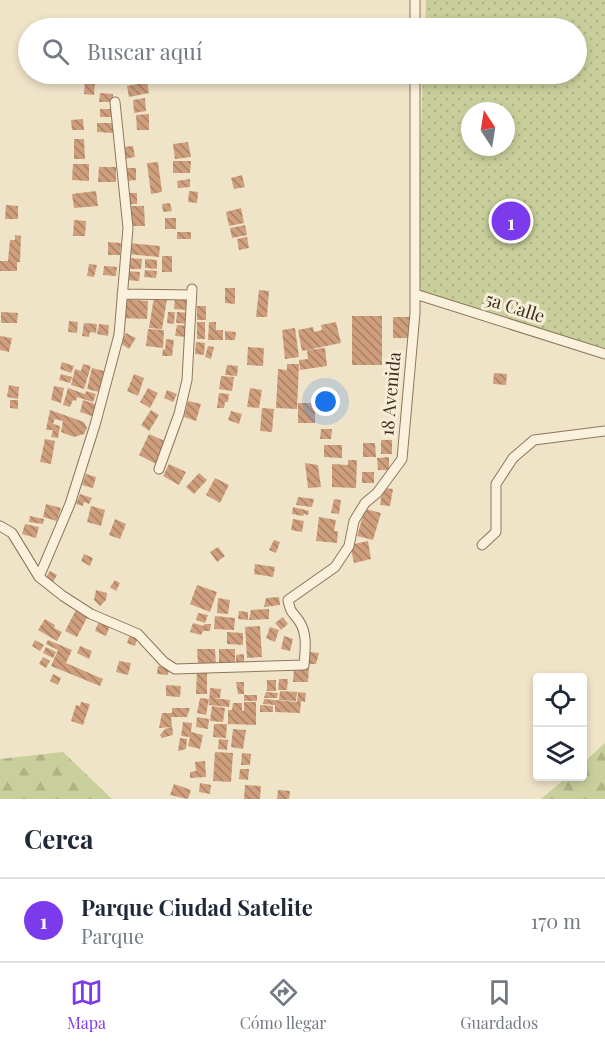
<!DOCTYPE html>
<html lang="es">
<meta charset="utf-8">
<style>
body{margin:0;font-family:"Playfair Display",serif;background:#f6f6f7;color:#1f2937}
.controls{position:absolute;right:18px;bottom:18px;display:grid;overflow:hidden;border-radius:6px;box-shadow:0 3px 9px #0003}
.controls button{width:54px;height:54px;display:grid;place-items:center;padding:0;border:0;border-bottom:2px solid #e0e1e3;background:#fff;color:#1f2937;font:30px sans-serif}
.compass{position:absolute;left:461px;top:102px;width:54px;height:54px;border-radius:50%;background:#fff;box-shadow:0 3px 9px #0003;rotate:348deg}
.you{position:absolute;left:326px;top:402px;width:21px;height:21px;margin:-15px;border:4px solid #fff;border-radius:50%;background:#1a73e8;box-shadow:0 0 0 9px #1a73e833}
.badge{display:grid;place-items:center;width:39px;height:39px;border-radius:50%;background:#7c3aed;color:#fff;font-size:20px;font-weight:700}
.pin{position:absolute;translate:-50% -50%;border:3px solid #fff;box-shadow:0 2px 6px #0006}
.list{margin:0;padding:0;list-style:none}
h2{display:flex;justify-content:space-between;align-items:center;height:78px;margin:0;padding:0 24px;font-size:26px}
h2 small{font-size:20px;font-weight:400;color:#747a83}
.list li{display:grid;grid-template-columns:39px 1fr auto;gap:18px;align-items:center;box-sizing:border-box;height:84px;padding:0 24px;border-top:2px solid #e0e1e3}
.list b{display:block;font-size:22px;white-space:nowrap}
.list p{margin:0;font-size:20px;white-space:nowrap;color:#747a83}
.list em{font-size:20px;font-style:normal;color:#747a83}
.icon{flex:none;width:33px;height:33px;fill:none;stroke:currentColor;stroke-width:2;stroke-linecap:round;stroke-linejoin:round}
.map{position:relative;flex:none;width:605px;height:799px;overflow:hidden}
.search{position:absolute;background:#fff;box-shadow:0 3px 9px #0003;left:18px;right:18px;top:18px;height:66px;display:flex;align-items:center;gap:15px;box-sizing:border-box;padding:0 21px;border-radius:33px;color:#747a83;font-size:22px}
.sheet{height:162px;background:#fff}
nav{display:flex;justify-content:space-around;align-items:center;box-sizing:border-box;height:84px;border-top:2px solid #e0e1e3;background:#fff;font-size:16px;color:#747a83}
nav a{display:grid;justify-items:center;gap:3px}
nav .on{color:#7c3aed}
.map>svg:first-child{display:block}
</style>
<div class="map">
<svg width="605" height="799" viewBox="0 0 605 799">
<defs>
<pattern id="forest-firs" width="22" height="20" patternUnits="userSpaceOnUse" patternTransform="scale(1.5)"><rect width="22" height="20" fill="#c9cf9b"/><path d="M5 1l3.5 6h-7zM16 11l3.5 6h-7z" fill="#aeb285"/></pattern>
<pattern id="park-dots" width="8" height="8" patternUnits="userSpaceOnUse" patternTransform="scale(1.5)"><rect width="8" height="8" fill="#c9cf9b"/><path d="M2 2h.1M6 6h.1" fill="none" stroke="#aeb285" stroke-width="1.8" stroke-linecap="round"/></pattern>
<pattern id="building-back-hatch" width="6" height="6" patternUnits="userSpaceOnUse" patternTransform="scale(1.5)"><rect width="6" height="6" fill="#cf9f7d"/><path d="M-1 5l2 2M0 0l6 6M5-1l2 2" fill="none" stroke="#a98266"/></pattern>
</defs>
<rect width="100%" height="100%" fill="#f0e4c8"/>
<path fill="url(#forest-firs)" d="M605 743V799H541L567 777 582 776 583 763Z
M63 752 112 799H0V759Z"/>
<path fill="url(#park-dots)" fill-rule="evenodd" d="M426 0H605V354L415 294 423 74H576V28H425ZM470 111H506V147H470Z"/>
<path fill="url(#building-back-hatch)" d="M85 82 95 83 94 95 84 94Z
M147 82 149 93 129 97 127 86Z
M100 93 113 94V102H99Z
M145 98 146 111 134 113 133 100Z
M100 109H113V117H100Z
M149 114V130H137L136 115Z
M83 119 84 130H72L71 120Z
M97 123H113V133L97 132Z
M74 139H84L85 159H74Z
M188 142 191 157 175 159 173 144Z
M133 146 135 157 124 159 122 147Z
M173 161H191L190 173H173Z
M158 162 162 192 151 194 147 163Z
M73 164H89V181L72 180Z
M99 167H116V182H98Z
M126 168H136V180L127 181Z
M242 175 245 187 234 189 231 178Z
M190 179V187L178 188 177 181Z
M96 191 98 206 74 208 72 194Z
M189 191 198 192 197 203 188 202Z
M128 193H137V204H127Z
M170 203 172 211 163 212 162 204Z
M6 205 18 206V219H5Z
M127 206H144L145 226H128Z
M241 208 244 223 229 226 226 212Z
M165 218H176V229H165Z
M74 220 86 221 85 236H73Z
M245 225 247 235 232 238 230 228Z
M177 232H191V239H177Z
M15 235 21 236 20 262H17V271H0V261H8L10 240H15Z
M247 237 249 248 239 250 237 239Z
M108 242 121 243 120 255H108Z
M128 243 160 246 159 257 127 254Z
M162 256H172V272H162Z
M127 258 142 259 141 269H126Z
M145 259 157 260V269L145 268Z
M89 264 97 265 94 277 87 276Z
M104 266 117 267 116 276 103 275Z
M145 270 157 271 156 278 144 277Z
M126 271 140 272 139 281 125 280Z
M225 288H235V304L225 303Z
M259 290 269 291 267 317H256Z
M154 297 167 299 162 329 149 328Z
M175 298 189 299 188 310 174 309Z
M124 299 148 301 147 319 123 318Z
M197 306H206V320H197Z
M1 312 18 313 17 323H1Z
M168 312H175L174 324 167 323Z
M177 312 190 313 189 324 176 323Z
M352 316H382V365H352Z
M393 317H412V338H393Z
M69 321 78 322 77 333 68 332Z
M197 322H205V339H197Z
M209 322H216V330H223V340H208Z
M336 322 341 343 302 351 298 330 313 327 314 332 322 330 321 325Z
M84 323 97 324 96 333 90 332 89 337 82 336Z
M99 324 109 325 108 336 97 334Z
M177 325 189 326 188 337 175 336Z
M295 328 299 357 285 359 282 330Z
M148 329 164 330 163 348 146 346Z
M225 331 236 332 235 340H225Z
M126 333 136 338 129 349 120 343Z
M0 336 12 338 9 352 0 350Z
M166 339 174 340 172 356H162L163 349 165 350Z
M196 342 205 343 204 355 195 354Z
M208 346 214 347 211 359 205 357Z
M248 347 264 348 263 366 247 365Z
M325 348 327 366 300 370 299 360 308 359 307 350Z
M62 362 74 366 71 373 60 369Z
M83 364 91 366 84 389 71 385 75 369 81 371Z
M287 364H299L297 409 276 408 278 369 287 370Z
M227 365 238 366 237 376 225 375Z
M92 368 104 371 99 392 87 389Z
M494 373 507 374 506 385 493 384Z
M61 374 72 377 70 383 59 380Z
M134 374 144 378 138 396 127 391Z
M221 376 234 377 232 391 219 389Z
M9 385 19 387 18 399 7 397Z
M54 386 64 388 61 403 51 400Z
M68 388 85 394 86 391 96 394 93 402 77 397 76 401 73 400 70 407 63 405Z
M148 388 158 393 150 408 140 402Z
M250 388 262 390 259 408 247 407Z
M167 390 177 394 173 402 164 398Z
M219 393 229 394 228 402H225L224 408H217Z
M10 400H18V409L10 408Z
M83 400 98 405 95 417 80 412Z
M188 401 201 404 196 421 184 417Z
M298 403H315V423H298Z
M262 408 274 409 272 432 260 431Z
M50 410 84 422 87 428 84 434 74 437 61 432 63 421 55 419 53 424 60 426 58 438 51 437 53 430H46Z
M151 410 159 415 149 431 141 425Z
M231 411 242 414 239 424 228 420Z
M321 429H332L331 439H320Z
M149 434 167 442 156 464 139 455Z
M45 439 55 441 51 464 40 462Z
M381 440H392V454H381Z
M363 443H375L376 457H363Z
M324 445H342V458L324 457Z
M389 457V470H378L377 458Z
M348 460H357L356 488 332 487V464L348 465Z
M305 463 318 465 321 487 308 488Z
M169 464 186 472 179 485 163 476Z
M362 472H374V483H362Z
M199 473 207 480 194 494 186 487Z
M86 474 96 477 93 488 82 485Z
M215 478 229 485 220 503 206 495Z
M383 488 393 489 390 506 380 505Z
M80 494 92 498 89 504 84 502 83 506 76 504Z
M298 497 314 499 312 507 296 505Z
M334 499 341 500 339 514 331 513Z
M46 504 61 508 57 521 43 517Z
M91 506 105 510 101 526 87 522Z
M293 507 309 511 308 515 304 514 303 516 292 514Z
M365 509 381 513 373 540 357 536Z
M30 516 44 519 43 524 29 522Z
M319 517 336 520 334 531H338L337 543 316 541Z
M115 519 126 524 120 539 109 535Z
M293 519 304 521 302 532 291 530Z
M25 524 39 527 36 538 22 534Z
M274 540 280 542 276 553 269 550Z
M368 541 371 559 354 563 350 545Z
M218 547 225 556 217 562 210 552Z
M84 554 93 558 90 566 81 561Z
M255 564 275 567 273 577 254 574Z
M50 571 57 575 53 582 46 577Z
M115 580 120 583 116 591 110 587Z
M197 585 217 592 210 612 190 604Z
M96 590 107 593 106 600 100 606 94 600Z
M279 597 280 605 264 607 266 598Z
M218 598 230 600 228 614 217 613Z
M77 608 89 614 77 637 65 631Z
M269 609V619L249 620 251 610Z
M239 611 248 612V620L238 619Z
M198 613 208 615 205 623 196 620Z
M215 616 235 618 234 630 214 629Z
M283 617 288 624 281 630 275 623Z
M45 619 55 625 54 628 62 632 57 641 38 630Z
M99 621 110 626 106 636 95 631Z
M193 623 204 626V624H211L210 631H203L201 635 190 632Z
M260 626 262 657 247 658 245 627Z
M270 627 279 630 275 642 266 638Z
M227 632 243 633V645L227 644Z
M130 634 138 636 135 646 127 643Z
M284 636 293 639 290 651 281 649Z
M35 640 44 645 40 651 32 646Z
M48 640 72 650 66 663 103 679 100 686 51 666 58 650 46 644Z
M80 646 92 651 89 659 77 653Z
M46 647 56 652 53 658 43 653Z
M197 649H215L216 664 198 665Z
M219 649H235V664H219Z
M310 652 319 653 316 664H308Z
M244 654V664L236 665V655Z
M43 657 50 661 46 668 39 664Z
M119 661 131 663 128 675 116 672Z
M158 666 169 667 168 675 157 674Z
M294 669H309L308 682H293Z
M197 671H207V694H196Z
M53 674 61 678 58 685 50 681Z
M279 679H288L287 690H278Z
M267 680H276V691H267Z
M236 682H244V694H238Z
M166 685 181 686 180 697 166 696Z
M210 688 221 689 220 698H213L230 700 229 707 209 705Z
M280 691 297 692 296 701 279 700Z
M266 692 278 693 277 698H264Z
M298 692 306 693 305 702 301 701 300 713 275 712V705L263 704 264 699 297 702Z
M244 695H257V701H244Z
M200 698 209 699 206 715 197 713Z
M81 702 90 704 83 725 71 721 76 705 80 706Z
M244 702H256V725L228 724V710H232L233 703H242V711H244Z
M260 705 273 706V712H260Z
M212 706 225 708 223 722 210 721Z
M172 708H190L187 717H171L173 735 162 738 160 735 165 729 171 727 159 728 162 713H172Z
M197 717 209 719 208 729 196 727Z
M183 722 192 723 191 732 203 735 200 749 188 746 190 737 181 736Z
M214 724H227L226 738 213 737Z
M233 729 246 730 243 749 231 747Z
M180 738 187 739 186 749 178 751Z
M219 739 228 740 227 750 218 749Z
M215 752 233 753 231 782 213 781Z
M242 753 251 754 250 765H241Z
M205 761 206 777 190 778V772L196 771 195 762Z
M240 769H249L248 780 239 779Z
M200 783 211 785 210 794 199 792Z
M174 784 191 790 188 799 170 795Z
M245 785 261 786 260 799H244Z
M278 790 290 791 289 799H277Z"/>
<g fill="none" stroke-linecap="round" stroke-linejoin="round">
<defs>
<path id="street" d="M415 28V0
M122 294 191 295
M415 294 605 354
M159 469 179 414 187 380 192 289
M0 526 12 533 39 577 63 596 91 614 138 634 164 662 175 669 304 665C305 651 308 634 299 621 292 611 291 614 288 600L335 567 349 546 354 521 365 503 377 493 402 459 415 313V74
M482 545 496 532V484L513 458 534 440 605 431
M39 577 70 504 95 425 119 335 128 228 115 102"/>
</defs>
<use href="#street" stroke="#8d765c" stroke-width="11"/>
<use href="#street" stroke="#faf1dc" stroke-width="9"/>
</g>
<g text-anchor="middle" stroke-width="6" stroke-linejoin="round" paint-order="stroke">
<g font-size="18" fill="#3d2e20" stroke="#f7eed8">
<text transform="translate(515 308) rotate(18)" y="6">5a Calle</text>
<text transform="translate(391 394) rotate(-85)" y="6">18 Avenida</text>
</g>
</g>
</svg>
<div class="controls">
<button><svg class="icon" aria-label="locate" viewBox="0 0 24 24"><circle cx="12" cy="12" r="6"/><path d="M12 2v4M12 18v4M2 12h4M18 12h4"/></svg></button>
<button><svg class="icon" aria-label="layers" viewBox="0 0 24 24"><path d="M12 4l9 5-9 5-9-5zM3 14l9 5 9-5"/></svg></button>
</div>
<svg class="compass" viewBox="-18 -18 36 36"><path d="M0-13l5 13h-10z" fill="#e53935"/><path d="M0 13l5-13h-10z" fill="#747a83"/></svg>
<div class="you"></div>
<div class="pin badge" style="left:511px;top:221px">1</div>
<div class="search"><svg class="icon" aria-label="search" viewBox="0 0 24 24"><circle cx="10" cy="10" r="6"/><path d="M15 15l6 6"/></svg>Buscar aquí</div>
</div>
<section class="sheet">
<h2>Cerca<small></small></h2>
<ul class="list">
<li><span class="badge">1</span><div><b>Parque Ciudad Satelite</b><p>Parque</p></div><em>170 m</em></li>
</ul>
</section>
<nav>
<a class="on"><svg class="icon" aria-label="map" viewBox="0 0 24 24"><path d="M3 6l6-2 6 2 6-2v14l-6 2-6-2-6 2zM9 4v14M15 6v14"/></svg>Mapa</a>
<a><svg class="icon" aria-label="directions" viewBox="0 0 24 24"><path d="M12 3l9 9-9 9-9-9zM9 14v-3h6M13 9l2 2-2 2"/></svg>Cómo llegar</a>
<a><svg class="icon" aria-label="saved" viewBox="0 0 24 24"><path d="M7 4h10v16l-5-4-5 4z"/></svg>Guardados</a>
</nav>
